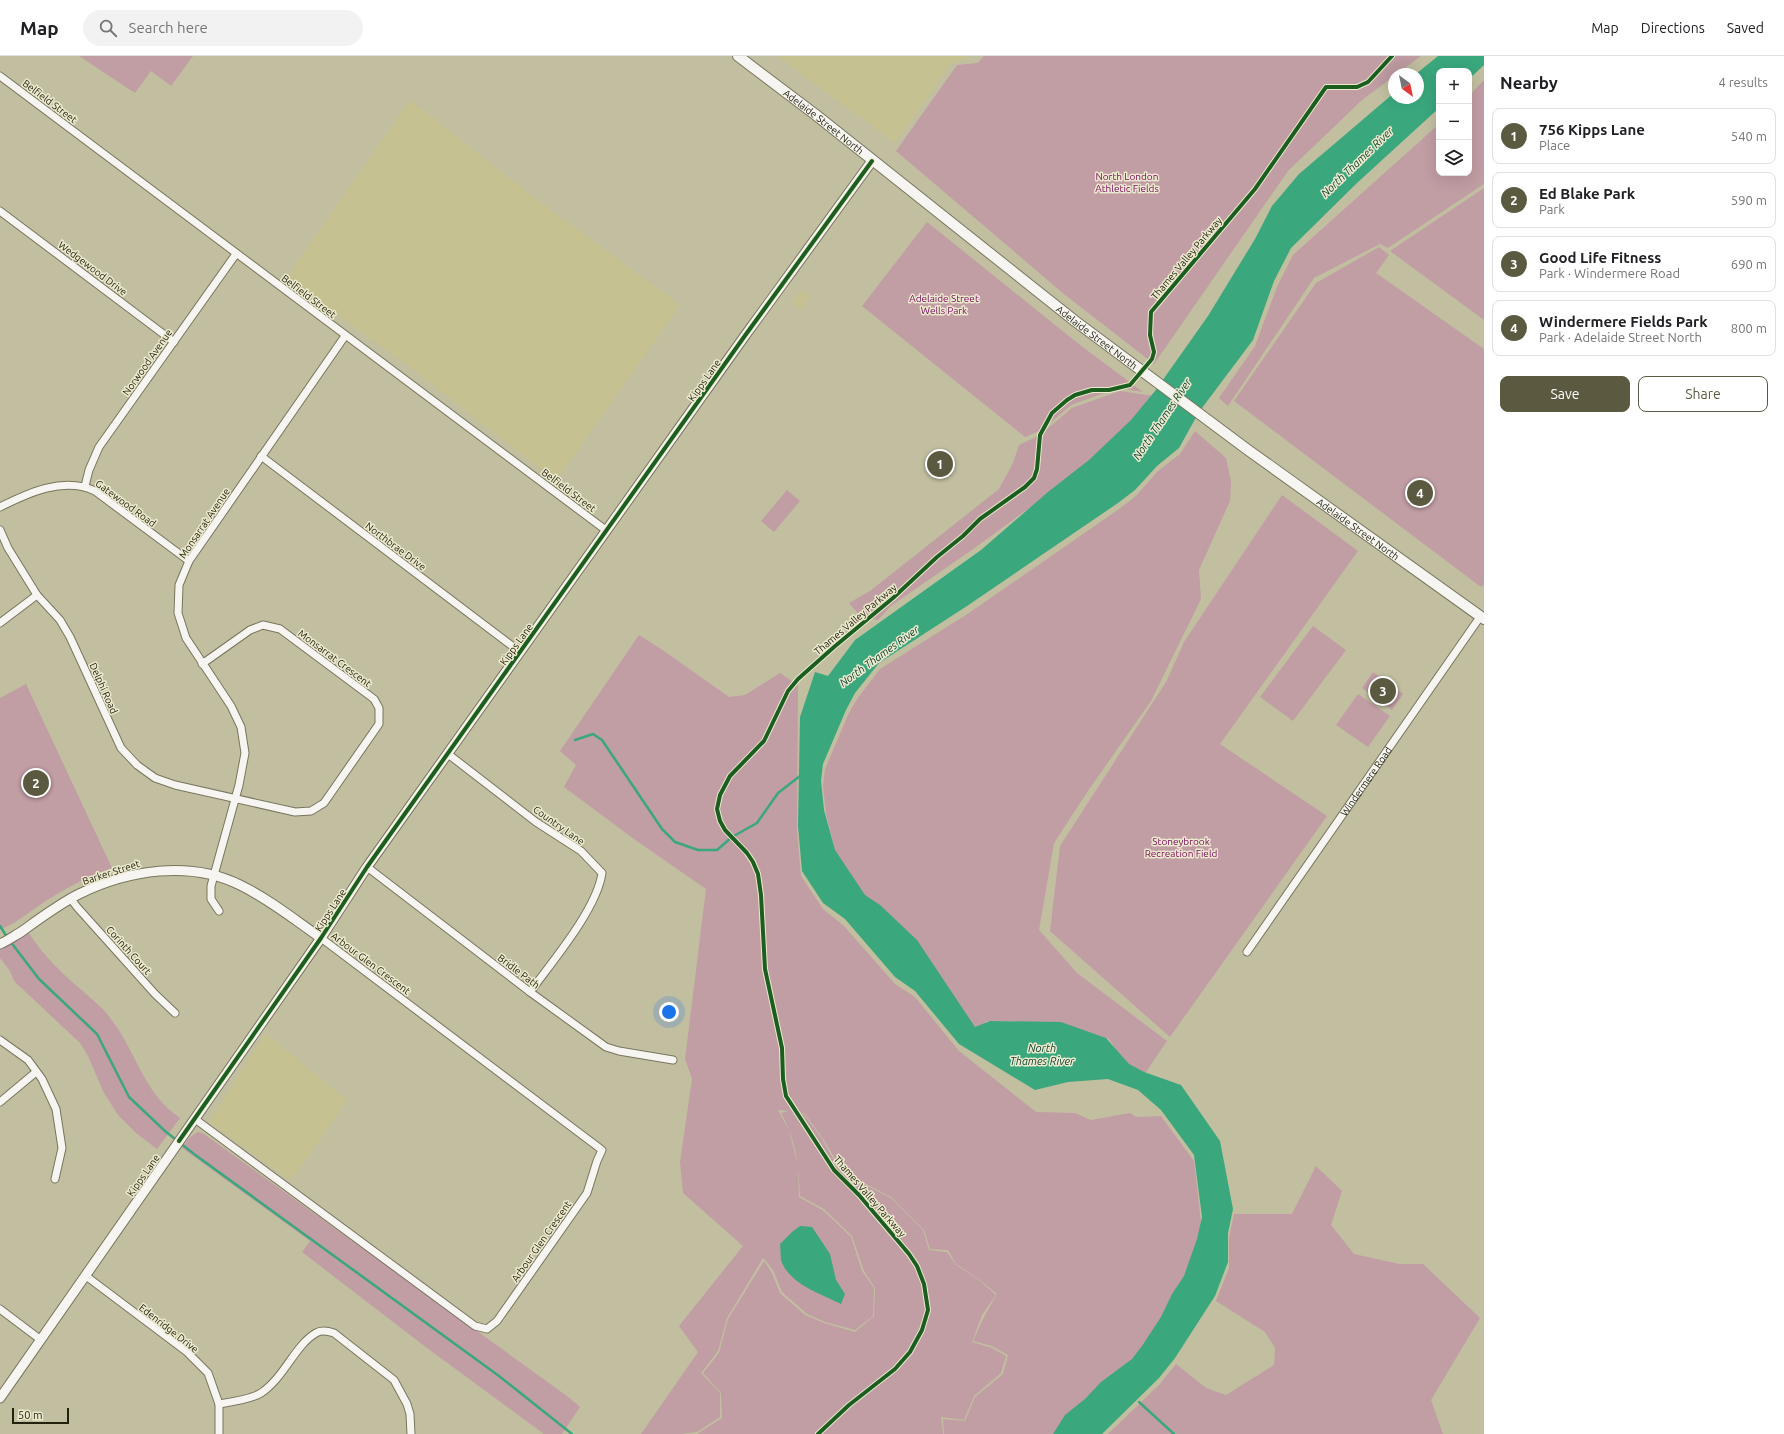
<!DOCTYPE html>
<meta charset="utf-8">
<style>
body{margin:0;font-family:Ubuntu,sans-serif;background:#f2f2f2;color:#202124}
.controls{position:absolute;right:12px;top:12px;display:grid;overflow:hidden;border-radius:8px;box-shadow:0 4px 16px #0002}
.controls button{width:36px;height:36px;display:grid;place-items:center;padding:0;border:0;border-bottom:1px solid #e0e0e0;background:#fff;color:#202124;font:20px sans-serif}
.compass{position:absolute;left:1388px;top:12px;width:36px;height:36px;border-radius:50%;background:#fff;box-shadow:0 4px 16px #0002;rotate:147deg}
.scale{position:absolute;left:12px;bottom:10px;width:57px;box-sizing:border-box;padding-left:4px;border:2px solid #24220c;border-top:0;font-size:11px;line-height:14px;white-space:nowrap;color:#24220c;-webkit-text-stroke:3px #eceacf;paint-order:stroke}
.you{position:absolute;left:669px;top:956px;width:14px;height:14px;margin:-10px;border:3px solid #fff;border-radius:50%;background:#1a73e8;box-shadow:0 0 0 6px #1a73e833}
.badge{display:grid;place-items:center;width:26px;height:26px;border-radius:50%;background:#5b5940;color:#fff;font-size:13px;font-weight:700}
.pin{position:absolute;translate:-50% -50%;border:2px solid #fff;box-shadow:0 1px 4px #0006}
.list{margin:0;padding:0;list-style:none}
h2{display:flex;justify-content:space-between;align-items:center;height:52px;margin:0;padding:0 16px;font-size:17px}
h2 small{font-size:13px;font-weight:400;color:#757577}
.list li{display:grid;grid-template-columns:26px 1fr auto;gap:12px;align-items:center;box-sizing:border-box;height:56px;margin:0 8px 8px;padding:0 8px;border:1px solid #e0e0e0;border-radius:8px}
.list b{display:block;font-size:15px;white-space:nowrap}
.list p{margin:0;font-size:13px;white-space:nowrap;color:#757577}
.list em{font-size:13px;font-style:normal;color:#757577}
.actions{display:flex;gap:8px;padding:12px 16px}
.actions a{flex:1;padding:9px 0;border:1px solid #5b5940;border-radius:8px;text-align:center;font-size:14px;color:#5b5940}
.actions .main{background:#5b5940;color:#fff}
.icon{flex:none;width:22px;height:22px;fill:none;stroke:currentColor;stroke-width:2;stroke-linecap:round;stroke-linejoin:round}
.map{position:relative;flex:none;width:1484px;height:1378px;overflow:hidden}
header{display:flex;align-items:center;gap:24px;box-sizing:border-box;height:56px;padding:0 20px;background:#fff;border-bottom:1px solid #e0e0e0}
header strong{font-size:19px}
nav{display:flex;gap:22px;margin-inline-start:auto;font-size:14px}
.search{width:280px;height:36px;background:#f2f2f2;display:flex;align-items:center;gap:10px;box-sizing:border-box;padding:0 14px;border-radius:22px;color:#757577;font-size:15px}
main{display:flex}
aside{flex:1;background:#fff}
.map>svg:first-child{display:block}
</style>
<header>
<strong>Map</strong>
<div class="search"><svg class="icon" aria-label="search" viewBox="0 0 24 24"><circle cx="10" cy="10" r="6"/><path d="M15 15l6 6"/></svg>Search here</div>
<nav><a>Map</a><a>Directions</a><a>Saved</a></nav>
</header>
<main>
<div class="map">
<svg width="1484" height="1378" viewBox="0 0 1484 1378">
<rect width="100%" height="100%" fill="#c2bfa1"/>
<path fill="#c6c190" d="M777 0H971L950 9 895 87Z
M410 44 536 143 680 249 556 425 407 309 286 222Z
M801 234 810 241 801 254 792 247Z
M265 977 347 1044 291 1125 209 1066Z"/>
<path fill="#c19da4" d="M79 0H193L171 30 151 15 135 37Z
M984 0H1421L1397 18H1394V20L1362 44 1288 115 1154 308 1064 238 896 95 957 9 978 7Z
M1484 24V128L1388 192 1380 188 1314 222 1228 350 1219 342 1255 290 1277 231 1293 199 1439 68V117H1469V40Z
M1484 132V264L1390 195Z
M927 166 1080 289 1143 336 1118 332 1071 349 1042 374 1025 381 862 250Z
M1379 191 1389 199 1376 217 1484 293V529L1481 531 1234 345 1316 227Z
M1120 335 1154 340 1131 369 1089 408 976 491 891 550 878 564 861 561 849 547 870 535 999 433 1013 407 1019 389 1040 379 1072 352Z
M1195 375 1226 402 1231 425 1230 445 1199 514 1201 543 1151 645 1088 735 1054 787 1039 874 1077 917 1167 985 1144 1019 1129 1012 1109 983 1062 967 987 965 976 975 866 843 836 798 826 758 823 730 825 713 848 659 857 643 880 613 969 557 1119 453 1136 440 1158 415 1180 398Z
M787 434 800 445 774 476 761 465Z
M1282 439 1358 495 1220 688 1327 760 1170 981 1050 875 1060 790 1166 626 1184 586Z
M1313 570 1346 594 1293 665 1260 641Z
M639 579 664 595 729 641 745 639 780 617 798 629 797 774 801 820 823 853 844 870 895 928 915 941 959 995 1036 1056 1075 1057 1091 1064 1130 1057 1136 1061 1161 1060 1194 1105 1201 1166 1197 1188 1183 1224 1161 1266 1142 1294 1054 1378H944L943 1363 965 1365 975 1341 1003 1318 1008 1299 992 1290 973 1285 984 1261 997 1238 980 1224 956 1208 948 1194 930 1193 924 1174 891 1141 853 1121 837 1106 822 1081 804 1057 802 1056 821 1081 835 1106 852 1122 891 1142 923 1174 929 1194 947 1196 956 1209 979 1224 996 1239 982 1259 972 1286 992 1292 1006 1300 1001 1317 974 1340 964 1364 941 1361 943 1378H697L722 1362 721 1337 703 1317 719 1297 728 1263 764 1205 771 1215 780 1237 805 1259 824 1267 855 1276 874 1260 875 1232 864 1215 852 1180 824 1153 800 1140C799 1109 796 1084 781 1057L788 1055 778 1054 789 1074 798 1110 799 1141 824 1155 851 1181 862 1215 874 1232 873 1260 855 1274 825 1266 807 1258 782 1236 773 1214 763 1202 727 1262 718 1295 701 1317 720 1337V1361L697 1376 681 1378H641L698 1296 679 1270 743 1190 683 1137 680 1106 692 1023 685 1003 706 833 634 783 564 731 576 709 560 695Z
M1373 616 1403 638 1392 654 1362 632Z
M26 628 112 812C86 821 60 835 37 851 25 859 14 868 0 874V642Z
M1358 638 1390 660 1368 691 1336 669Z
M29 877C44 901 64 919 85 937 92 944 101 950 107 958 136 992 141 1035 180 1062L157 1093 136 1077 118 1059 104 1037 88 1000 80 987 14 925 10 915 0 902V893Z
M198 1076 204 1078 567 1340 580 1351 562 1378H544L427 1292 302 1196 310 1185 182 1092 190 1081Z
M1316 1110 1342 1135 1331 1169 1354 1198 1399 1208H1423L1480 1262 1431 1344 1443 1378H1108L1160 1328 1176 1308 1206 1332 1226 1339 1274 1309 1275 1292 1265 1276 1216 1245 1229 1212V1182L1234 1158H1292Z"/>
<path fill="#3aa77d" d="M1438 0H1484V9L1469 23V15H1439V52L1357 127 1291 192 1274 225 1253 284 1199 356 1179 392 1157 410 1135 434 1118 447 967 550 879 607 855 637 846 654 823 708 821 725 824 754 835 794 865 839 880 849 917 884 975 971 990 965 1061 966 1106 982 1129 1008 1144 1016 1181 1029 1220 1085 1233 1153 1228 1177V1206L1215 1240 1175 1302 1159 1322 1102 1378H1053L1065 1359 1085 1343 1101 1326 1132 1303 1142 1290 1161 1261 1172 1238 1184 1220 1197 1183 1202 1161 1194 1099 1161 1054 1138 1034 1108 1023 1068 1026 1035 1034 959 988 915 935 895 921 845 863 823 847 802 815 798 770 800 661 815 616 828 620 855 584 981 494 1048 436 1089 404 1131 364 1155 335 1208 260 1255 183 1272 150 1299 118 1394 37V42H1418V18H1416Z
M800 1170 812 1171 830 1198 836 1224 845 1238 841 1248C821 1238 792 1229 782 1207 780 1202 781 1194 780 1188L792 1176Z"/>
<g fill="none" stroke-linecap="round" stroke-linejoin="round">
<path stroke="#3aa77d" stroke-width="2.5" d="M575 684 593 678 602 684 662 773 675 786 698 794H717L732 781 757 767 778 737 800 720
M0 870 7 881
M10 885 39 923 97 978 129 1041 165 1075 194 1098 499 1320 572 1378
M1139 1346 1174 1378"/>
<defs>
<g id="minor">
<path d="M0 20 607 475"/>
<path d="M0 155 174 286"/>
<path d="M261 400 520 596"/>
<path d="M85 430 89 414 99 391 236 198"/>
<path d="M0 451C28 437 64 420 95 435L189 505"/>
<path d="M0 474 8 492 37 539 60 564 70 581 121 692 137 709 155 722 175 729 295 756 311 755 324 747 379 668V652L374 643 280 573 263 569 250 574 202 608"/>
<path d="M0 567 37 539"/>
<path d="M448 698 536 766 581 795 602 817C597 853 552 906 530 936"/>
<path d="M367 811 530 936 606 991 619 995 673 1004"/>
<path d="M71 843 77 851 155 938 175 957"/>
<path d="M219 855 211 843V830L239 729 245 697 241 671 231 650 186 582 178 557 179 529 189 505 345 280"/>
<path id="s1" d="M1247 896 1480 561"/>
<path d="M0 984 28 1004 42 1023 56 1053 62 1092 55 1123"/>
<path d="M0 1046 36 1016"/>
<path d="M195 1063 475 1270 487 1273 497 1265 587 1137 597 1105 602 1094 321 882"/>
<path d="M86 1220 187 1296 208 1317 219 1348V1378"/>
<path d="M0 1253 41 1284"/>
<path d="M219 1348C231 1346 252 1343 261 1337 284 1322 295 1289 316 1277 321 1274 328 1275 334 1277L394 1324 407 1348 410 1358 411 1378"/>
</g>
<path id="tertiary" d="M0 888C7 885 14 880 21 876 39 863 59 848 79 838 128 814 190 804 240 829 269 843 295 864 321 882
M0 1342 321 882 367 811 744 281 872 105"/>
<g id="secondary">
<path id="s2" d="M738 0 816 59 1075 265 1248 394 1484 563"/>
</g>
</defs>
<use href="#minor" stroke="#78755e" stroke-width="9"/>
<use href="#tertiary" stroke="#78755e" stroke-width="11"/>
<use href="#secondary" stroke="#78755e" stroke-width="12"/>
<use href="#minor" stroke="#f6f5f1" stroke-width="7"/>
<use href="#tertiary" stroke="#f6f5f1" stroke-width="9"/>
<use href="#secondary" stroke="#f6f5f1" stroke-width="10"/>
<defs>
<path id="cycleway" d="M179 1085 321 882 367 811 744 281 872 105
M818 1378 849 1349 895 1313 910 1296 922 1274 928 1254 924 1228 917 1210 909 1198 859 1139 834 1114 786 1040 783 1023 782 992 765 913 761 839 758 818 753 806 747 797 725 774 720 765 717 753 720 739 730 720 764 685 788 635 798 623 834 591 893 542 937 501 963 480 980 463 1025 431 1034 422 1037 413 1040 379 1052 357 1067 344 1075 339 1092 334H1109L1130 329 1152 303 1154 296 1150 279 1151 256 1255 133 1326 31H1357L1368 26 1392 0"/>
</defs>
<use href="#cycleway" stroke="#eceacf" stroke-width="6"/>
<use href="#cycleway" stroke="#1b5e20" stroke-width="4"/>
</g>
<g text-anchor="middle" stroke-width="3" stroke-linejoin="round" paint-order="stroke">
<g font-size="10" fill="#24220c" stroke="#eceacf">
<text transform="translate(50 45) rotate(37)" y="4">Belfield Street</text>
<text dy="4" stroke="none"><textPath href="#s2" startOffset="108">Adelaide Street North</textPath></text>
<text transform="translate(1186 202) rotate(-50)" y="4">Thames Valley Parkway</text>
<text transform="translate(93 212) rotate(37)" y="4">Wedgewood Drive</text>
<text transform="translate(309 240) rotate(37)" y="4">Belfield Street</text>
<text dy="4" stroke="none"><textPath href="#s2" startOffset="456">Adelaide Street North</textPath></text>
<text transform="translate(147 306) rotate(-55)" y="4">Norwood Avenue</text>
<text transform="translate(704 324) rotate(-55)" y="4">Kipps Lane</text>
<text transform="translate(569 434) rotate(37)" y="4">Belfield Street</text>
<text transform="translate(126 447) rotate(36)" y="4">Gatewood Road</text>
<text transform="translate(204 467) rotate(-56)" y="4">Monsarrat Avenue</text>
<text dy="4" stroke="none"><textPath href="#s2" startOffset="780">Adelaide Street North</textPath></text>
<text transform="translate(396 490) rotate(37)" y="4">Northbrae Drive</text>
<text transform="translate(855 563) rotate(-40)" y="4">Thames Valley Parkway</text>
<text transform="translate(516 588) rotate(-54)" y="4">Kipps Lane</text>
<text transform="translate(335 602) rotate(37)" y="4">Monsarrat Crescent</text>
<text transform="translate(104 632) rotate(66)" y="4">Delphi Road</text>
<text dy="4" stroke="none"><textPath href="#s1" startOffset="208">Windermere Road</textPath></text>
<text transform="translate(559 769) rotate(35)" y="4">Country Lane</text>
<text transform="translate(111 816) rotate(-18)" y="4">Barker Street</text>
<text transform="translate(330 854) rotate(-57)" y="4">Kipps Lane</text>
<text transform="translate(129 894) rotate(48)" y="4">Corinth Court</text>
<text transform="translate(371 907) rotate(37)" y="4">Arbour Glen Crescent</text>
<text transform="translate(519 915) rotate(37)" y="4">Bridle Path</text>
<text transform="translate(143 1119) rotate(-55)" y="4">Kipps Lane</text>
<text transform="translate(870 1140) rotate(49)" y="4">Thames Valley Parkway</text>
<text transform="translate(541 1185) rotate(-55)" y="4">Arbour Glen Crescent</text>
<text transform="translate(169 1272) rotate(38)" y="4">Edenridge Drive</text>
</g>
<g font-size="10" fill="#79055a" stroke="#eceacf">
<text x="1127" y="124">North London<tspan x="1127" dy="12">Athletic Fields</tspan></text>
<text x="944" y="246">Adelaide Street<tspan x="944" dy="12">Wells Park</tspan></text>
<text x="1181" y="789">Stoneybrook<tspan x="1181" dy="12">Recreation Field</tspan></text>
</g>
<g font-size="11" font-style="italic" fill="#0d422e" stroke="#eceacf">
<text transform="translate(1357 106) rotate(-44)" y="4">North Thames River</text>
<text transform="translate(1162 363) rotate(-56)" y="4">North Thames River</text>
<text transform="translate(879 600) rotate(-36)" y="4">North Thames River</text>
<text x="1042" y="996">North<tspan x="1042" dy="13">Thames River</tspan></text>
</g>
</g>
</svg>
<div class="controls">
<button>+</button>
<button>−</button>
<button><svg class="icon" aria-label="layers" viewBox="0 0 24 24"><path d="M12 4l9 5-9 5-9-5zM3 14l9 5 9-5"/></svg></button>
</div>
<svg class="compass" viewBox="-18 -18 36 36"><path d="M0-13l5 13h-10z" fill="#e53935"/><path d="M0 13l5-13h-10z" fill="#757577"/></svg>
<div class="scale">50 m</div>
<div class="you"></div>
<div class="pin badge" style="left:940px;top:408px">1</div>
<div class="pin badge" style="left:36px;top:727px">2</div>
<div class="pin badge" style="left:1383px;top:635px">3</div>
<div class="pin badge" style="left:1420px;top:437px">4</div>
</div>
<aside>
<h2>Nearby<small>4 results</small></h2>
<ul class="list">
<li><span class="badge">1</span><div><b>756 Kipps Lane</b><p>Place</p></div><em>540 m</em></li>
<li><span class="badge">2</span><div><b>Ed Blake Park</b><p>Park</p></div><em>590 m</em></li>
<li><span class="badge">3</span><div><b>Good Life Fitness</b><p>Park · Windermere Road</p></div><em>690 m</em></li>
<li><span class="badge">4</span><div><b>Windermere Fields Park</b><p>Park · Adelaide Street North</p></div><em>800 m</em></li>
</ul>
<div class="actions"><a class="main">Save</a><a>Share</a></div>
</aside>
</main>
